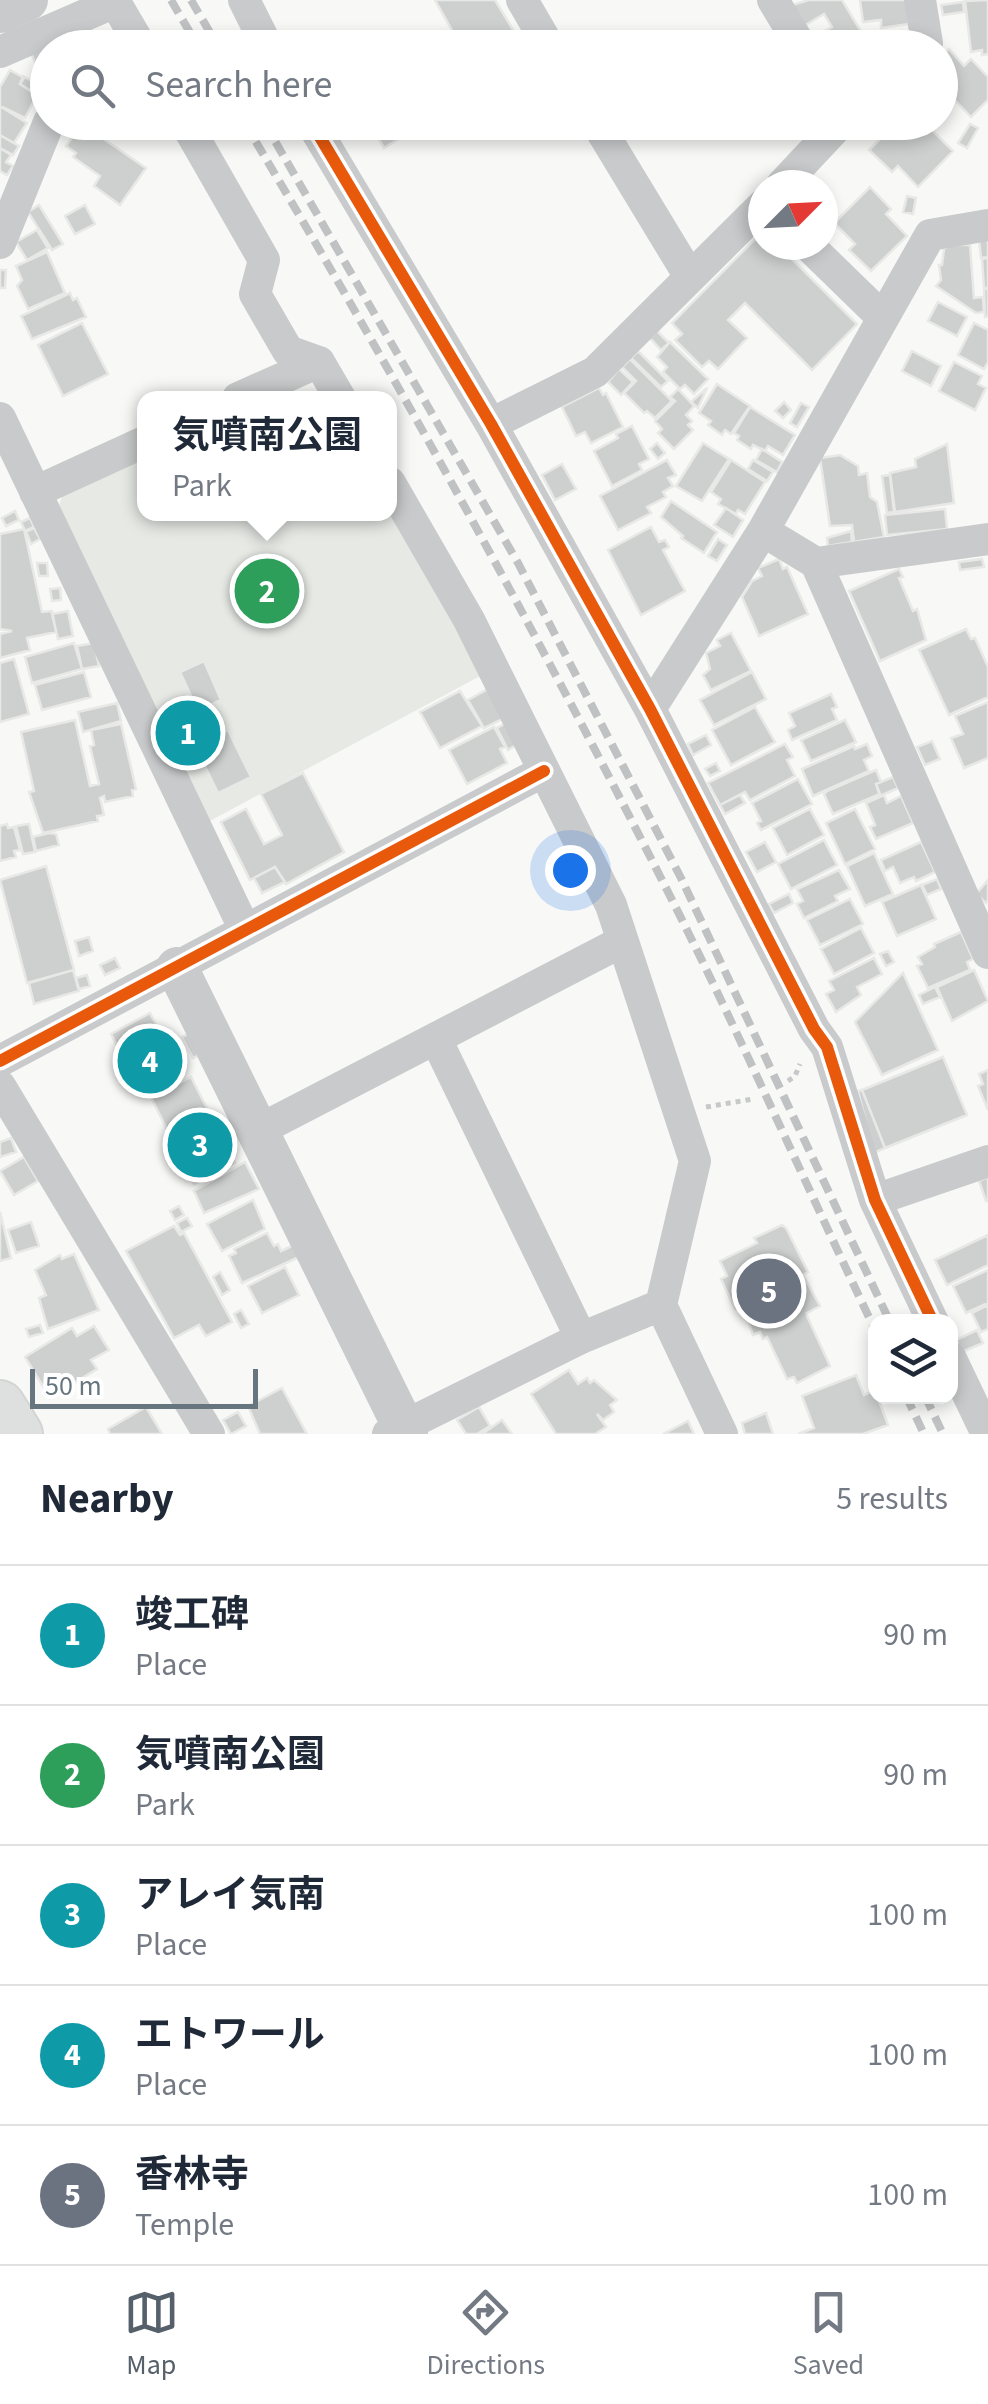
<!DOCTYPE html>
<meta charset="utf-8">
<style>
body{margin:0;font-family:"Source Sans 3","Noto Sans JP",sans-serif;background:#f2f2f3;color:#1f2937}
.controls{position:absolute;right:30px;bottom:30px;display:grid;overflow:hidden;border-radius:20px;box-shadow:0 5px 15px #0003}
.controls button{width:90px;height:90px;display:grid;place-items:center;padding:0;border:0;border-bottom:2px solid #e0e1e3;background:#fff;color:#1f2937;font:50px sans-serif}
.compass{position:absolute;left:748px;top:170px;width:90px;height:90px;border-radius:50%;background:#fff;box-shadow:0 5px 15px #0003;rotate:66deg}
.scale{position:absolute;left:30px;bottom:25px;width:228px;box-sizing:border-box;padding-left:10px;border:5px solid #66757e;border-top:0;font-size:28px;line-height:35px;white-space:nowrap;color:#66757e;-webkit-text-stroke:8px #fff;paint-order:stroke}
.you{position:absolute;left:570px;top:870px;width:35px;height:35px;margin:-25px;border:8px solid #fff;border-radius:50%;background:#1a73e8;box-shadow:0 0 0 15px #1a73e833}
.badge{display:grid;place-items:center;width:65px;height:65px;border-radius:50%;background:#56606a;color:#fff;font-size:32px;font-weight:700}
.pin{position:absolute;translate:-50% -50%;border:5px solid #fff;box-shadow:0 2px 10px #0006}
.popup{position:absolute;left:137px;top:391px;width:260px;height:130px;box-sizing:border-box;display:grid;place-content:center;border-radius:20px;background:#fff;filter:drop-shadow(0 2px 8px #0005);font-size:32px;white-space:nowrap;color:#747a83}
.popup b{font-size:38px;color:#1f2937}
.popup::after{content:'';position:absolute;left:50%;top:100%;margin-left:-20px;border:20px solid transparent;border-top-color:#fff}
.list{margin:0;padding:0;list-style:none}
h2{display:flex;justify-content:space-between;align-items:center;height:130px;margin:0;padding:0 40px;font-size:42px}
h2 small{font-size:32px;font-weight:400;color:#747a83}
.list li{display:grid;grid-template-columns:65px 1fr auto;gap:30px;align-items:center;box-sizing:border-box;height:140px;padding:0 40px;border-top:2px solid #e0e1e3}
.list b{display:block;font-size:38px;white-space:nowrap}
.list p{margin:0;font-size:32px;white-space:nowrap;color:#747a83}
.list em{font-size:32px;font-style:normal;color:#747a83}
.icon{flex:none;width:55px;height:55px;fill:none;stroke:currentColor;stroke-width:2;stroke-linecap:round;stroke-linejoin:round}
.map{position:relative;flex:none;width:988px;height:1434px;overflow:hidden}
.search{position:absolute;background:#fff;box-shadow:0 5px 15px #0003;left:30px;right:30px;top:30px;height:110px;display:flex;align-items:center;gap:25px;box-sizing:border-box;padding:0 35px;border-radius:55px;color:#747a83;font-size:38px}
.sheet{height:830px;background:#fff}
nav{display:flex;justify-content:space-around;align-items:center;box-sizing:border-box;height:140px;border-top:2px solid #e0e1e3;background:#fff;font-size:28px;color:#747a83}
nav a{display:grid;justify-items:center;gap:5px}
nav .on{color:#56606a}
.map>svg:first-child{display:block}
</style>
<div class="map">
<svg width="988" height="1434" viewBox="0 0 988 1434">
<rect width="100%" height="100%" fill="#f8f8f7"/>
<path fill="#e7e9e5" d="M144 455V514H390L482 675 208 822 59 506 63 494Z"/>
<path fill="#ced0d0" stroke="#e8e8e6" stroke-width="2.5" d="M435 0H495L518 38 502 48H462Z
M842 0 871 48H822L816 36 832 27 824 14 804 26 792 5 809 0Z
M860 0H906L909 24 881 28V20L863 22Z
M988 0V54L982 55V50L971 52 965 1Z
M963 2 964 12 943 15 941 5Z
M67 35 72 48H48L46 87 30 51Z
M949 49 964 66 971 59 988 77V100L971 117 943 88 940 91V57Z
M10 70 24 78 20 84 37 95 25 118 0 106V87Z
M23 76 42 87 37 95 20 84Z
M0 106 27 123 14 143 0 135Z
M373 122H426L384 148 370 124Z
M897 122H915L926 134 931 129 953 151 918 187 898 166 892 172 869 150Z
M82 124 146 168 120 205 94 186 100 176 73 157 76 153 66 146Z
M970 124 978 128 967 148 958 143Z
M0 135 19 146 13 155 0 148Z
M0 148 11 155 6 162 13 166 7 175 0 171Z
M870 187 891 209 886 214 907 236 871 271 849 250 855 244 834 223Z
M907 196 916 198 913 214 903 212Z
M39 205 63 244 52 250 28 212Z
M85 205 95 224 75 234 65 216Z
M37 230 48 248 27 260 16 242Z
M763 231V245H778L857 324 812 370 745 303 728 320 747 338 718 369 709 361 702 367 675 340 682 334 672 323Z
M979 239H988V257L981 258Z
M950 245H970L974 298 983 297 984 312 976 313 936 286 941 280 939 265H942L944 249Z
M47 252 65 293 28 309 17 286 22 280 16 266Z
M988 258V288H984L982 259Z
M0 270H6L5 288H0Z
M984 289H988V316L985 317Z
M70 293 73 300 77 298 86 317 32 339 21 316Z
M938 302 967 317 957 336 928 321Z
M82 323 108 374 63 396 38 345Z
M974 323 988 330V362L984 369 958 355Z
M657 331 669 343 661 350 650 338Z
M670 342 708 379 694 394 685 385 680 389 663 372 667 367 657 357Z
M638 351 668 381 661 387 631 358Z
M912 351 941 366 931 386 902 371Z
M630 359 672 401 655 418 647 411 644 413 624 393 636 381 622 367Z
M954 362 982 376 978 384 986 388 975 410 939 391Z
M619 369 633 382 621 395 608 382Z
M717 384 750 406 731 434 725 430 722 435 708 425 711 421 699 413Z
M599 388 603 395 606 393 623 427 591 443 585 432 576 436 562 407Z
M707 388 698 408 691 402Z
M678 389 694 406 686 415 692 421 688 425 693 430 674 449 658 433 662 429 655 421 675 401 670 397Z
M784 402 791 410 783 418 775 411Z
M801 403 809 407 797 427 790 423Z
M750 407 795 435 783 455 768 446 765 451 753 445 751 449 737 440 739 436 734 433Z
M632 426 649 459 639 464 642 470 612 486 594 451 618 438 616 434Z
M657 443 665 453 658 459 650 449Z
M703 443 729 459 702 501 676 486Z
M947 444 954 503 895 512 890 473 916 467 915 459Z
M762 449 782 462 777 472 756 460Z
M840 455 858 466 859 475 867 473 870 497 877 502 884 537 854 542 852 525 830 526 820 458Z
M667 460 676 475 668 478 673 486 663 492 666 497 647 507 651 513 618 530 600 496Z
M731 460 765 482 745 514 738 510 736 514 718 504 721 499 711 492Z
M753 460 773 472 767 481 748 469Z
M562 464 576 489 555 500 542 475Z
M890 475 894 512 887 513 882 476Z
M671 501 717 532 704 553 681 538 683 536 661 517Z
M726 508 743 520 733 537 714 525Z
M945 509 947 529 887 535 885 515Z
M15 511 19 520 6 526 2 518Z
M30 518 34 527 25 531 21 522Z
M651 527 659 542 665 540 669 547 663 550 685 591 641 615 608 550Z
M34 528 40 539 31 544 26 532Z
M24 529 42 612 52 611 56 632 27 638 30 650 0 658V634L12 631 0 629V534Z
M851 531 852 542 828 546 827 538Z
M718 539 727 545 717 561 708 556Z
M779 559 783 569 787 567 808 614 759 636 742 597 752 581 762 576 758 568Z
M982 559 984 567 960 570 959 562Z
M37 563H47L48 576H39Z
M899 569 903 577 899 578 913 611 917 609 926 640 880 661 849 591Z
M60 588 61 600 52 601 50 589Z
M68 611 73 636 58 639 52 614Z
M966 629 971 639 975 638 988 667V697L949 715 919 650Z
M731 633 751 671 711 690 703 675 710 669 706 653 720 646 717 640Z
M74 643 82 669 32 683 25 657Z
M94 643 99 666 82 669 77 646Z
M14 659 29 714 0 722V663Z
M204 661 221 700 198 711 180 672Z
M84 672 91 697 42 710 35 685Z
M752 672 766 699 714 725 700 700Z
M488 689 504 718 484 728 468 700Z
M460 691 482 726 440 748 420 712Z
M831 694 837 707 832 709 837 720 792 740 788 730 795 726 789 713Z
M988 702V758L964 768 951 738 963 734 955 716Z
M117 703 121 721 83 732 78 712Z
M755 707 775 742 731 765 712 730Z
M75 720 90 786 99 784 90 746 94 745 91 730 121 724 136 789 132 790 133 796 105 802 104 796 100 798 104 815 97 816 98 821 43 833 29 792 34 791 21 732Z
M845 720 856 742 811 761 801 740Z
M506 723 516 745 508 750 497 728Z
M494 727 505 747 500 749 507 763 467 784 449 750Z
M228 730 251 777 218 793 195 746Z
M706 735 711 745 693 755 688 744Z
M932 741 940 759 925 765 917 747Z
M785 744 793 757 787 760 795 776 750 800 745 792 720 805 708 783Z
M867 744 872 756 864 760 869 771 813 796 802 769 854 746 855 749Z
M716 763 720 771 710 776 705 769Z
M876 770 881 782 876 784 880 794 833 814 824 794 827 791Z
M303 773 344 852 286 884 275 867 250 880 221 822 246 809 264 844 282 835 261 794Z
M893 777 898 788 880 796 876 784Z
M798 779 812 804 761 830 757 823 761 821 752 803Z
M740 795 745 803 725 814 720 805Z
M884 795 887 803 901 796 913 823 876 839 870 827 875 825 866 803Z
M810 809 824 835 787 855 773 828Z
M855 809 875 849 845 864 826 823Z
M7 824 8 828 14 827 20 850 14 851 16 857 0 861V826Z
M29 824 35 852 23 854 16 826Z
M49 833 56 834 59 845 36 851 33 837Z
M824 840 837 865 791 889 778 864Z
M765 842 776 862 757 872 746 852Z
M921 842 935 872 916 881 914 877 900 883 893 867 885 871 881 860Z
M874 853 893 894 865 906 847 866Z
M46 866 74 970 27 983 0 880Z
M275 867 285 882 262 893 254 878Z
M839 870 850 889 835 896 838 901 804 918 797 904 803 901 797 889Z
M937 879 941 889 927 895 922 885Z
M988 880V900L986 903 976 894Z
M921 885 936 919 897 936 882 902Z
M789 894 793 903 774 913 769 904Z
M850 899 863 924 820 945 807 920Z
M861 928 874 953 834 974 821 949Z
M961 932 973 959 967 962 970 970 928 988 917 966 922 964 918 957 935 947 934 944Z
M89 937 93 951 79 956 75 941Z
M888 951 894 962 886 966 880 954Z
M115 958 120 968 105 975 100 965Z
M874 958 882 974 857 987 861 995 836 1012 826 994 834 990 829 981Z
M73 970 79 991 34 1004 29 983Z
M974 970 988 1001 952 1021 937 987Z
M903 973 938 1050 882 1075 855 1022Z
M87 975 90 986 79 989 76 978Z
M935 987 940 997 923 1004 919 995Z
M150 1013 163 1038 171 1033 176 1044 169 1048 182 1074 143 1095 111 1034Z
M190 1033 201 1054 193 1058 182 1037Z
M943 1057 967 1115 885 1148 862 1090Z
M988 1070V1110L978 1086 983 1084 979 1074Z
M191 1077 235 1163 194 1184 151 1097Z
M862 1090 885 1148 874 1153 858 1091Z
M11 1138 16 1152 0 1157V1142Z
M24 1157 38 1181 14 1195 0 1171Z
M245 1162 259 1189 204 1213 194 1191Z
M988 1177V1201H986L979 1181Z
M253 1200 265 1229 222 1251 207 1224Z
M179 1206 184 1215 175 1220 170 1211Z
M0 1212 11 1258 0 1261Z
M187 1218 192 1226 181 1232 177 1223Z
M31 1222 39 1246 16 1253 8 1230Z
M782 1225 786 1228 808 1272 803 1275 820 1306 807 1313V1316L830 1366 797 1383 794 1377 787 1379 767 1337 763 1339 760 1332 753 1335 743 1306 735 1309 721 1279 727 1276 720 1261 757 1243 754 1238Z
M174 1226 180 1235 184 1233 232 1322 206 1336 199 1325 174 1338 126 1251Z
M267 1233 274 1246 278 1244 281 1251 294 1245 299 1257 242 1283 229 1256 236 1253 234 1249Z
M988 1235V1265L947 1285 935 1260Z
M74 1254 99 1310 48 1329 39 1298 46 1295 35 1270 60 1255 62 1259Z
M285 1267 299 1295 262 1313 248 1286Z
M988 1270V1303L966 1313 953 1286Z
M220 1272 230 1290 222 1295 213 1277Z
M988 1305V1329L981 1332 972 1313Z
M241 1310 249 1324 241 1328 234 1314Z
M40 1325 43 1333 29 1337 26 1329Z
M94 1326 109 1350 91 1360 97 1369 50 1398 25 1357 72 1328 77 1336Z
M977 1330 983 1343 962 1352 956 1340Z
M569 1370 578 1384 587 1378 590 1383 594 1380 617 1400 610 1405 614 1412 603 1420 597 1414 606 1427 595 1434H556L531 1394Z
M856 1375 864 1395 875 1390 888 1425 863 1434H798L814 1428 802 1396Z
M282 1388 307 1434H260L248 1406Z
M146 1407 162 1434H110L108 1429Z
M479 1407 490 1426 477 1434H466L457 1420Z
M238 1412 246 1426 231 1434 223 1420Z
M766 1413 773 1434H745L742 1423Z
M502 1420 512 1434H482Z
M688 1421 694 1434H663Z"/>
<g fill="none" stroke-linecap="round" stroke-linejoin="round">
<defs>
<path id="secondary" d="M0 1405 18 1434"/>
</defs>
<use href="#secondary" stroke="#d3d4d4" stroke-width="52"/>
<path stroke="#c7c8c9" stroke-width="5" stroke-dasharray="5 5" stroke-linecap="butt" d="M788 1081 795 1076 800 1064
M706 1107 753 1099"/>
<path stroke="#c9cacb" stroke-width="32" d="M244 0 268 48
M522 0 550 48
M773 0 802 48
M920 0 927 43 921 48
M0 52 115 2 142 48
M185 122 264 260 255 294 288 351 319 362 340 398
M311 122 491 424 650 709 814 1029 827 1047 875 1200 933 1322
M596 122 690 277
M782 185 841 122
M0 243 49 122
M808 245 883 318
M238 398 319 362
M0 418 245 930
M491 424 595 372 763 205
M390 483 469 620 611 905 695 1161 661 1305 722 1434
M35 492 144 442
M763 531 816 563 988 539
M816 563 988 953
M650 709 763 531 930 235 988 225
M436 1039 581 1338
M0 1061 544 771
M0 1086 209 1434
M259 1130 623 941
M875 1200 988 1161
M950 1357 987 1434
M388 1434 581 1338 661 1305"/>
<path stroke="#c9cacb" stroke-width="42" d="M0 12 27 0
M177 968 407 1434"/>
<use href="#secondary" stroke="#dedfdf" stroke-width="48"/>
<path stroke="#bfc1c2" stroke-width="8" stroke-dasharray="15 8" stroke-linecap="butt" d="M171 0 199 48
M191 0 219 48
M244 122C393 371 532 624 663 882 738 1030 805 1183 876 1332
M264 122 518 563 681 878 890 1322
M906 1396 924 1434
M925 1396 943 1434"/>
<defs>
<path id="cycleway" d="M311 122 491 424 650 709 814 1029 827 1047 875 1200 933 1322
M0 1061 544 771"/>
</defs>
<use href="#cycleway" stroke="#fff" stroke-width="19"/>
<use href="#cycleway" stroke="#e8590c" stroke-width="12"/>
</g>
</svg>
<div class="controls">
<button><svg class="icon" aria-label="layers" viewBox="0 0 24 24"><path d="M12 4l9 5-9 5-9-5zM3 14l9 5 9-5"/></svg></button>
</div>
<svg class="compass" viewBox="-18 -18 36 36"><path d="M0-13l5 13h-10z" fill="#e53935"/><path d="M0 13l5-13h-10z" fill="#747a83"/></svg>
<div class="scale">50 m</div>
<div class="you"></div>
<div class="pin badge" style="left:188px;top:733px;background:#0f9aa8">1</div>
<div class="pin badge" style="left:267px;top:591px;background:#2e9e5b">2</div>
<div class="popup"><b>気噴南公園</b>Park</div>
<div class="pin badge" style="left:200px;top:1145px;background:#0f9aa8">3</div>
<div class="pin badge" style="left:150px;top:1061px;background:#0f9aa8">4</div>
<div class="pin badge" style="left:769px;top:1291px;background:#6b7280">5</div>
<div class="search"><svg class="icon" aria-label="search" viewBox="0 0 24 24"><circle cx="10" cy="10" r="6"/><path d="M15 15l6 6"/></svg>Search here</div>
</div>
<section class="sheet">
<h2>Nearby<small>5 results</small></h2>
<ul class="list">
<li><span class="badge" style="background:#0f9aa8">1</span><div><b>竣工碑</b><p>Place</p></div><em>90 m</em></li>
<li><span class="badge" style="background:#2e9e5b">2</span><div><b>気噴南公園</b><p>Park</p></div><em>90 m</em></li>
<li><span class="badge" style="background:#0f9aa8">3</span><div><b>アレイ気南</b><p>Place</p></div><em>100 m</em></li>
<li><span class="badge" style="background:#0f9aa8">4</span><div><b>エトワール</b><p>Place</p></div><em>100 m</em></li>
<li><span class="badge" style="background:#6b7280">5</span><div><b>香林寺</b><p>Temple</p></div><em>100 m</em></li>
</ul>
</section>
<nav>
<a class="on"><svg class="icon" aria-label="map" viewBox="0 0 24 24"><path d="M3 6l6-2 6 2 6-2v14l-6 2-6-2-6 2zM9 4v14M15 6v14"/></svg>Map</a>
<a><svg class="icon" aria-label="directions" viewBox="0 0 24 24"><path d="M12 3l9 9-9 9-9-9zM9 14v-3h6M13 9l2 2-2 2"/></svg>Directions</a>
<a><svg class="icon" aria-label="saved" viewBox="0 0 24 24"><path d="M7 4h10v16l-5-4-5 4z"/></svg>Saved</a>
</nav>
